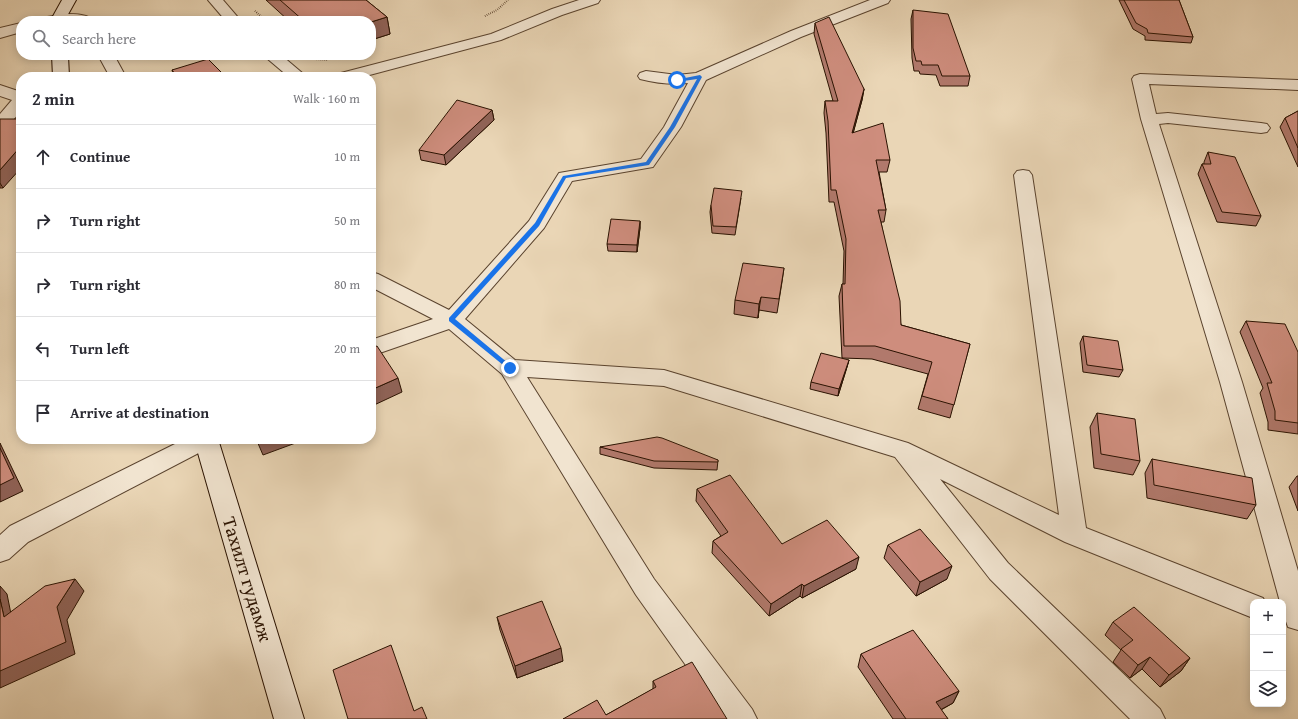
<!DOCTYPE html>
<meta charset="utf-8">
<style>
body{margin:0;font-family:"Gentium Book Plus",serif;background:#f2f2f3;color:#2b2b33}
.controls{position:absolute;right:12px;bottom:12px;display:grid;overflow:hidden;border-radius:8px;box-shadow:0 2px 10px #0003}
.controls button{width:36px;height:36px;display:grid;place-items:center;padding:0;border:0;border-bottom:1px solid #e1e1e2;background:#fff;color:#2b2b33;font:20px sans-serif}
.stop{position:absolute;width:12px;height:12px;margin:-9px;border:3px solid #1a73e8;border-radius:50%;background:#fff}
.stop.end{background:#1a73e8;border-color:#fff;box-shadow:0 1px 4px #0008}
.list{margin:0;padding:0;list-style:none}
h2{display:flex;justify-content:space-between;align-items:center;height:52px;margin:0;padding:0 16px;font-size:17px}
h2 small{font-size:13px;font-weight:400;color:#7c7c81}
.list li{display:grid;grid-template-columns:26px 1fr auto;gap:12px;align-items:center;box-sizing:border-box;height:64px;padding:0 16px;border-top:1px solid #e1e1e2}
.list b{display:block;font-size:15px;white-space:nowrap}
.list em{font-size:13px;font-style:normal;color:#7c7c81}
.icon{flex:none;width:22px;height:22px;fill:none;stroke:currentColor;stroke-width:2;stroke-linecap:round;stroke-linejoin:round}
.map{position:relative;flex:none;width:1298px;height:719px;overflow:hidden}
.search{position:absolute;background:#fff;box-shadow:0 2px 10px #0003;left:16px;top:16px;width:360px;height:44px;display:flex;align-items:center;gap:10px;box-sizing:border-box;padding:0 14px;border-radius:16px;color:#7c7c81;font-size:15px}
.panel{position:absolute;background:#fff;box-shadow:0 2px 10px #0003;left:16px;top:72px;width:360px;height:372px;border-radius:16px}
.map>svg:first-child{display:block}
</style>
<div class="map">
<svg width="1298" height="719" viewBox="0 0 1298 719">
<rect width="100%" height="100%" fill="#ead6b6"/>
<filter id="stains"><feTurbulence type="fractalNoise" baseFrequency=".005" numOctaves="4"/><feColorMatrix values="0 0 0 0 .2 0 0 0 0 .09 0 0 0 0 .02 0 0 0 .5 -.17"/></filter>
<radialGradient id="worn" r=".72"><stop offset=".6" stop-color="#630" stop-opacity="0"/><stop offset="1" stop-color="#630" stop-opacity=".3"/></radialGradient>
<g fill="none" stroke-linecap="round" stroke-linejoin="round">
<defs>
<path id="street" d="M208 0H223L241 21H226Z
M579 0H600L598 3 562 15 501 40 362 77H335L337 74 491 34 552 9Z
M870 0H890L888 3 801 37 706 80 681 127 653 167 572 181 544 228 465 319 515 360 664 370 908 443 1059 515 1014 175 1017 171 1023 170 1029 171 1032 175 1086 528 1263 598 1265 602H1253V618L1243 614 1065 542 940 479 1008 563 1160 709 1165 719H1130L990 579 895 457 664 386 527 377 654 579 752 709 757 719H724L636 595 502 374 449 329 371 356V340L433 319 371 287V272L378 274 449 310 529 221 559 173 641 159 664 127 688 83C673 85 656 83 640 79L638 76 640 73 646 71 677 75 696 73 791 31Z
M66 14C75 14 89 14 94 21H39L41 18Z
M21 23V32L0 38V28Z
M98 55H114L126 77H110Z
M263 55H281L307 77H289Z
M1140 74 1298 80V90L1149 84 1156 114 1168 113 1261 123 1267 124 1270 128 1267 132 1261 133 1168 123 1159 124 1242 382 1298 571V630L1288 627 1283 613V602H1280L1220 382 1141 119 1132 79 1134 76Z
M0 85 21 92V111L6 128 0 129V114L12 100 0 96Z
M185 439H218L214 445 28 542 9 559 0 562V535L10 526Z"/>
<path id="secondary" d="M62 0H76L66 18V21H52V18Z
M52 55H68L69 77H53Z
M194 439H218L304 719H274Z"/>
</defs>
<use href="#street" stroke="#5a432e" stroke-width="2"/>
<use href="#secondary" stroke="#2a1201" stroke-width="2"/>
<path stroke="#2a1201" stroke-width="2" stroke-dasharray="0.5 1.5" stroke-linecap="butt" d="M255 11 266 21
M485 16 497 10 508 0
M314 59 328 60"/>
<use href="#street" fill="#f1e4d0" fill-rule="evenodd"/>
<use href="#secondary" fill="#f1e4d0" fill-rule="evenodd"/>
</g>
<path fill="#b1796c" stroke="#2a1201" d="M266 0H366L387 17 390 34 371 40V21H289Z
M1119 0H1179L1193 37 1191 43 1145 40V36L1133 29Z
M913 10 970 76 968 86H940L936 75 920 74 919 71H914L912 58 911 19Z
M815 23 864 89 862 100 853 133 890 160 887 172H879L886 210 884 222H881L901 325 970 344 950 418 918 409 928 374 872 359 842 358 839 296 842 284H843L844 251 834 202H829L826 133 824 113 825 101H833L814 34Z
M172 70 226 77H174Z
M492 110 494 120 446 165 421 160 419 150Z
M1298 111V167L1280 127 1285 118Z
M0 119 3 188H0Z
M1208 152 1261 216 1256 226 1217 222 1198 174 1202 164H1204V162Z
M741 198 735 235 712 233 710 212 711 205Z
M640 221V228L637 252 608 251 607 244Z
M784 268 782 282 777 313 759 310 758 318 734 314 735 300Z
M1246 321 1298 352V434L1268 430V422L1260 393 1263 388 1240 332Z
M1083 336 1123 370 1119 377 1083 372 1080 343Z
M849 360 847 367 838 396 810 389 811 382Z
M1097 413 1140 461 1133 475 1094 468 1090 427Z
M600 447 718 460 717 470 654 468 600 454Z
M1152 459 1256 505 1247 519 1147 498 1145 473Z
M1297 476H1298V511L1289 487Z
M697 489 782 544 856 569 802 598 800 596 769 616 712 553 713 541 721 536 696 501Z
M888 545 947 579 916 596 884 558Z
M497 617 563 661 517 678 500 630Z
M1113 622 1190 658 1181 671 1160 687 1142 669 1130 678 1113 662 1121 650 1105 635Z
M861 654 959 691 953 703 941 710 948 719H893L858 667Z
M653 681 727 719H563L606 715 653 689Z"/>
<path fill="#906358" stroke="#2a1201" d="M387 17 390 34 371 40V22Z
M864 89 862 100 850 145 852 133Z
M492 110 494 120 446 165 444 155Z
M21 146V168L3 188 0 183V170Z
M640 221V228L637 252V245Z
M761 297 759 310 758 318 759 304Z
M849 360 847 367 838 396 839 389Z
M398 378 402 392 372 406 371 403V390Z
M263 439H300L301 441 263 455 257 441Z
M0 443 23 491 0 502Z
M859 557 856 569 802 598 804 586Z
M952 566 947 579 916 596 920 582Z
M75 579 84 591 67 620 75 654 0 688V671L57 607Z
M802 584 800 596 769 616 771 604Z
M0 586 7 594 14 629 4 617 0 599Z
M561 648 563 661 517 678 515 666Z
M1150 657 1142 669 1130 678 1138 665Z
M1190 658 1181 671 1160 687 1169 675Z
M959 691 953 703 931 715 936 702Z"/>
<path fill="#ce8d7d" stroke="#2a1201" d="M280 0H366L387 17 371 22V21H304Z
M1124 0H1179L1193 37 1148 33 1147 29 1136 23Z
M913 10 948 14 970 76H942L938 65H922L921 61H916L913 48Z
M829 17 864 89 852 133 883 123 890 160H876L886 210H878L900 301 901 325 970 344 954 405 922 396 932 362 875 346H844L842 284H845L846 239 836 190H831L828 121 825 101H838L815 23Z
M208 59 226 77H173L177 76 172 70Z
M457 100 492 110 444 155 419 150Z
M1298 111V148L1285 118Z
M0 119H21V146L0 170Z
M1208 152 1235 157 1261 216 1222 212 1202 164H1211Z
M714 188 742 191 736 227 713 226 711 205Z
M611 219 640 221 637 245 607 244Z
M743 263 784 268 779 299 761 297 759 304 735 300Z
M1246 321 1285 324 1298 352V423L1275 420V411L1267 383H1272Z
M1083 336 1118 341 1123 370 1087 365Z
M377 346 398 378 371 390V348Z
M821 353 849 360 839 389 811 382Z
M1097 413 1135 419 1140 461 1101 454Z
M657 437 662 438 718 460V462L654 461 600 447Z
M257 439H263L257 441Z
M0 448 14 478 0 485Z
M1152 459 1252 478 1256 505 1154 485Z
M730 475 782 544 827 520 859 557 804 586 802 584 771 604 713 541 728 532 697 489Z
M920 529 952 566 920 582 888 545Z
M75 579 57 607 66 642 0 671V599L4 617 45 586Z
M542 601 561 648 515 666 497 617Z
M1134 607 1190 658 1169 675 1150 657 1138 665 1121 649 1133 640 1113 622Z
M913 630 959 691 936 702 948 719H906L861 654Z
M391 645 414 711 422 707 427 719H348L333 670Z
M692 662 727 719H563L597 700 606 715 656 687 653 681Z"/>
<path fill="#1a73e8" d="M700 75 702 77 675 127 649 165 566 178 539 226 455 319 514 368 513 369H508L449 321V318L535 223 563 176 646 162 670 127 697 79 677 82 675 80Z"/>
<g text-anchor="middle" stroke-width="3" stroke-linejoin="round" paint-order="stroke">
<g font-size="19" fill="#2a1201" stroke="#f1e4d0">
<text transform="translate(248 579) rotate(73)" y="7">Тахилт гудамж</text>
</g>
</g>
<rect width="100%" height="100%" filter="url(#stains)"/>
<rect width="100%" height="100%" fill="url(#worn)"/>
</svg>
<div class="controls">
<button>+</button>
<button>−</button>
<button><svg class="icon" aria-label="layers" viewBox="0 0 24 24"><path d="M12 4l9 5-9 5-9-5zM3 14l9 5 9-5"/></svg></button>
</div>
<div class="stop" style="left:677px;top:80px"></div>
<div class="stop end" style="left:510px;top:368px"></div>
<div class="search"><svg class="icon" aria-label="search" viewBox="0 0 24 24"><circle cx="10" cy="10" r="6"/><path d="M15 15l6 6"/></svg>Search here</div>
<section class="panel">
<h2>2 min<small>Walk · 160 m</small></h2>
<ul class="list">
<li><svg class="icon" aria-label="ahead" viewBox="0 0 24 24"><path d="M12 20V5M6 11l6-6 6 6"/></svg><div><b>Continue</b></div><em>10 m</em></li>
<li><svg class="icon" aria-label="right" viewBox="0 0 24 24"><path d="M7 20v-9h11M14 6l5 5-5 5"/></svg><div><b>Turn right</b></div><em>50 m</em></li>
<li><svg class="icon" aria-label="right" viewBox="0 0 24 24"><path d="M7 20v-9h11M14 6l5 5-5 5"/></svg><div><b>Turn right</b></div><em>80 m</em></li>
<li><svg class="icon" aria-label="left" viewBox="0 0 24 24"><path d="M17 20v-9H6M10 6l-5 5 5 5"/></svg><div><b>Turn left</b></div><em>20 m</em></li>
<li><svg class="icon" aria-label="arrive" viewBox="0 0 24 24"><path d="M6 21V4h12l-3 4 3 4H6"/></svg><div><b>Arrive at destination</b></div></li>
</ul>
</section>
</div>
